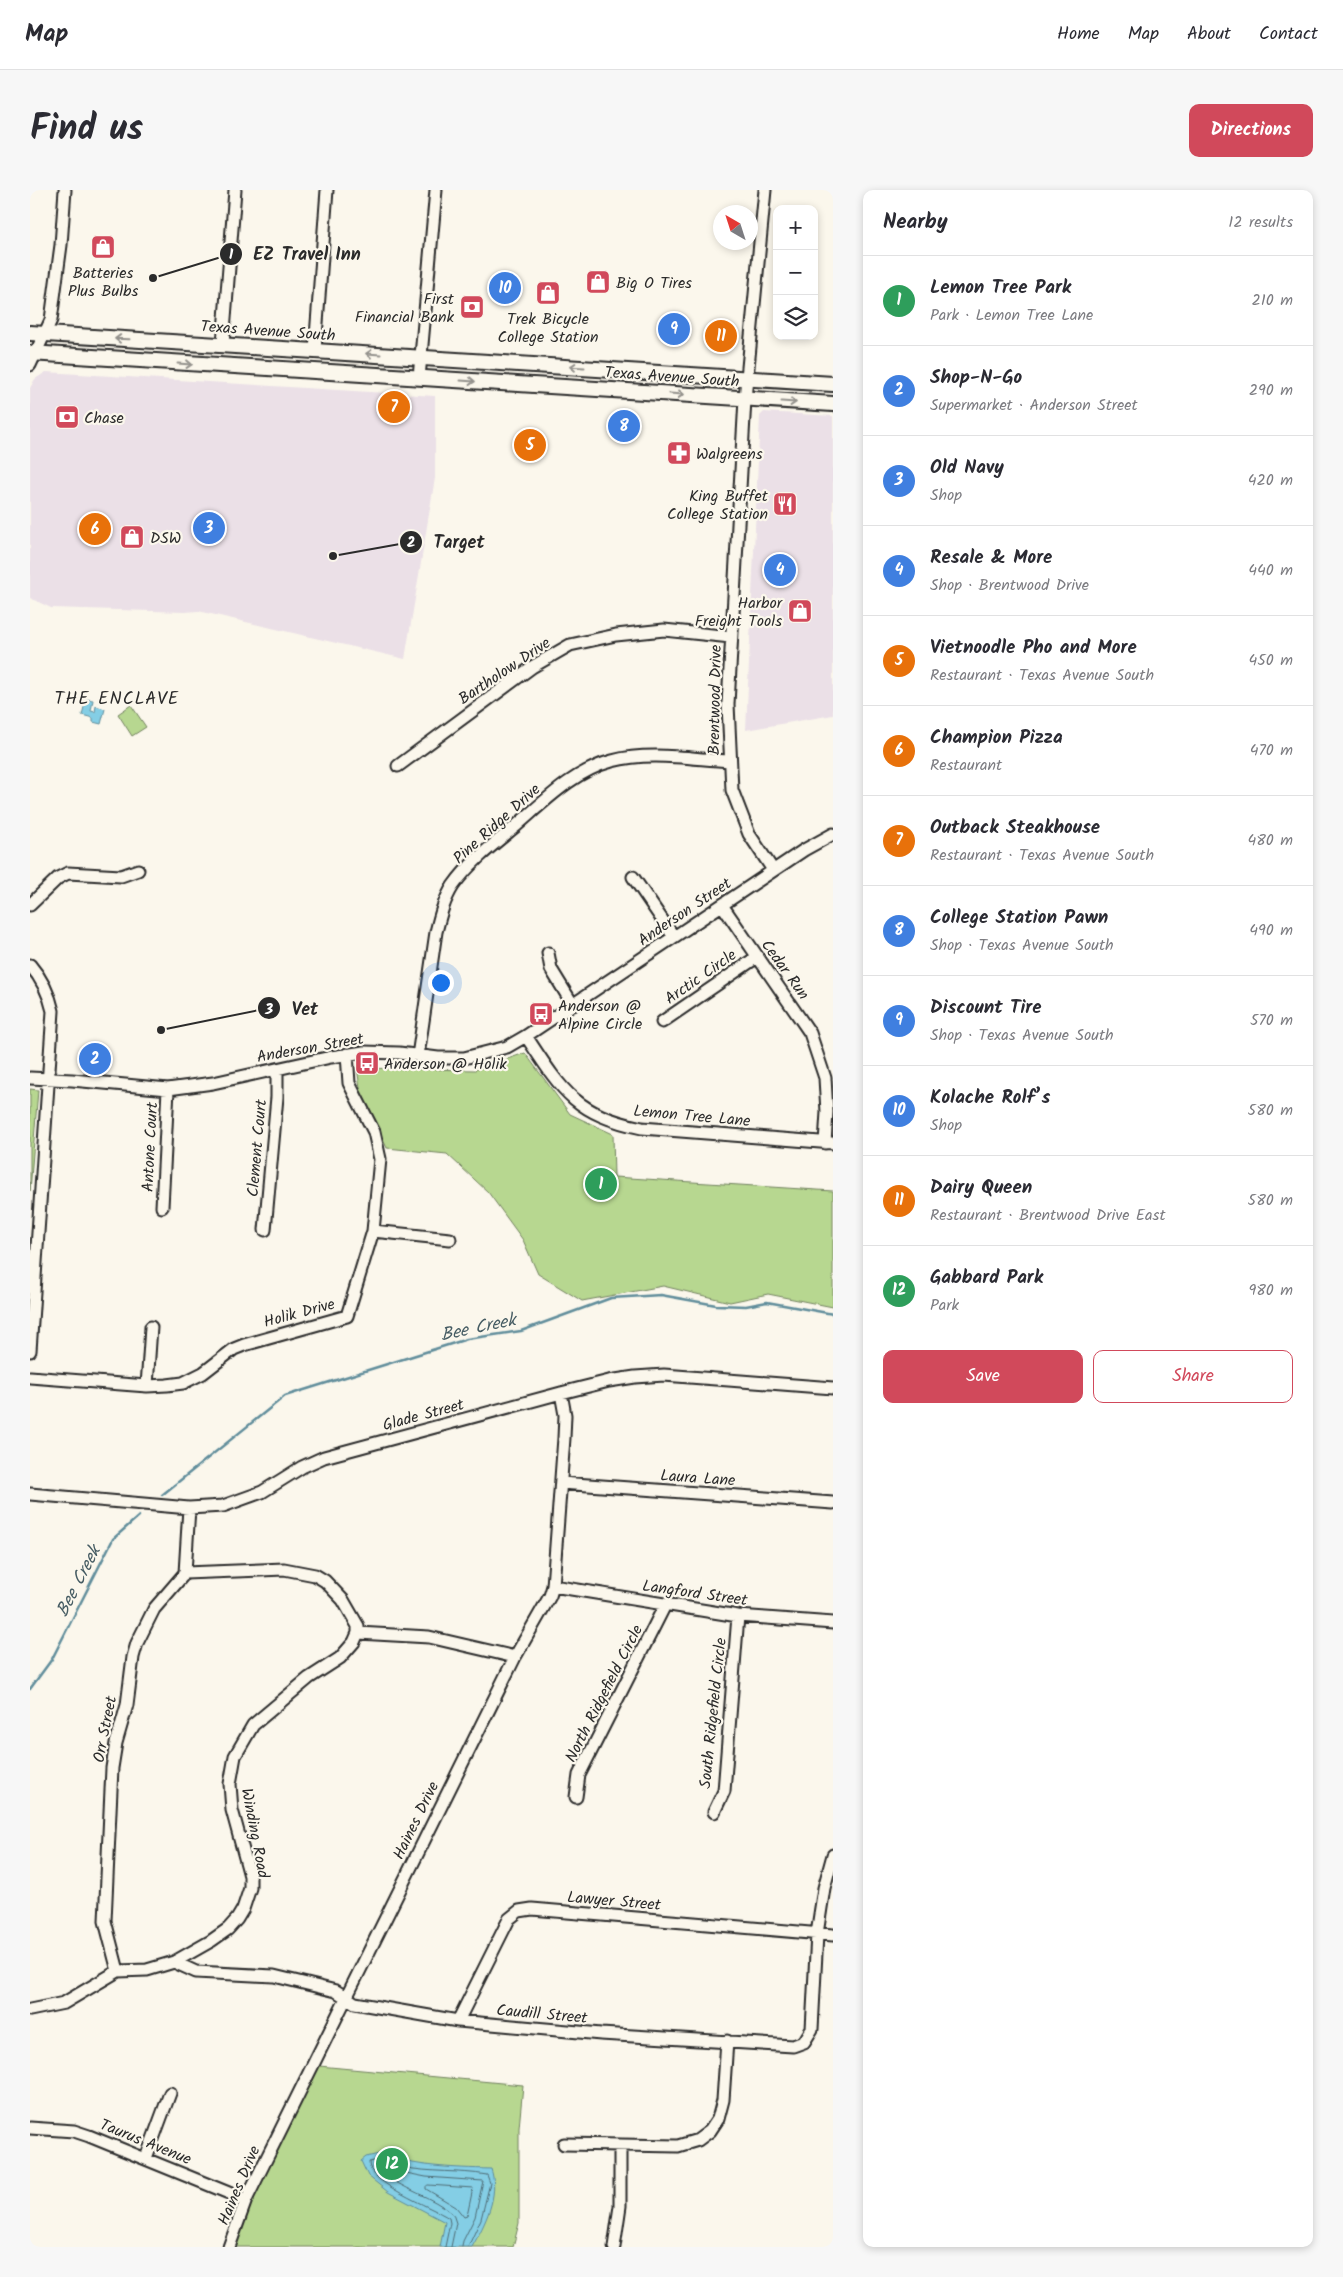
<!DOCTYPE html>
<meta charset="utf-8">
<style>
body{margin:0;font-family:Kalam,sans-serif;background:#f7f7f7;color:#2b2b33}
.controls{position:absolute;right:15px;top:15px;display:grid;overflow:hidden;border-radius:10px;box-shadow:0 2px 8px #0003}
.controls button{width:45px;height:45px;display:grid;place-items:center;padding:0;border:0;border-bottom:1px solid #e1e1e2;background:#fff;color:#2b2b33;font:25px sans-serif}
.compass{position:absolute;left:683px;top:15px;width:45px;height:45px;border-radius:50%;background:#fff;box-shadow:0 2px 8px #0003;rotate:321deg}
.you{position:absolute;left:410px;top:792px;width:18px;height:18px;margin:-12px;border:4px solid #fff;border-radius:50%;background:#1a73e8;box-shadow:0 0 0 8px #1a73e833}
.badge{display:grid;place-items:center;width:32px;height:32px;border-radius:50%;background:#d1495b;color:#fff;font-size:16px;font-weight:700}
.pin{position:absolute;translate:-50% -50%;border:2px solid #fff;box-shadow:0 1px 5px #0006}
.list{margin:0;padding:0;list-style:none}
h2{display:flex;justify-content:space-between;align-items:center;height:65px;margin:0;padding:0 20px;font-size:21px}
h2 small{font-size:16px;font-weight:400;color:#7c7c81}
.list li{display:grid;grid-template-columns:32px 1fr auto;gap:15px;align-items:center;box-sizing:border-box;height:90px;padding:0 20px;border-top:1px solid #e1e1e2}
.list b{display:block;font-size:19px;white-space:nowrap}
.list p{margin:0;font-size:16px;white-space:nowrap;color:#7c7c81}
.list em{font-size:16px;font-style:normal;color:#7c7c81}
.actions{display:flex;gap:10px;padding:15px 20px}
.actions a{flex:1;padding:11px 0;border:1px solid #d1495b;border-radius:10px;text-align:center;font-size:18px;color:#d1495b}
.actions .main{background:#d1495b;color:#fff}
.icon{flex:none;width:28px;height:28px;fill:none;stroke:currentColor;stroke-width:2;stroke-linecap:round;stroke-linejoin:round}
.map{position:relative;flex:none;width:803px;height:2057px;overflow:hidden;border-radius:10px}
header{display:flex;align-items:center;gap:30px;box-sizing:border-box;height:70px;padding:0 25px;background:#fff;border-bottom:1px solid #e1e1e2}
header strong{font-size:24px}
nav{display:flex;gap:28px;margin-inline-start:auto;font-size:18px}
.intro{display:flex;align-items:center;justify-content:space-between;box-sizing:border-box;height:120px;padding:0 30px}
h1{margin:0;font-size:35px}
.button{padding:12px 22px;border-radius:10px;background:#d1495b;color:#fff;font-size:18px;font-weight:700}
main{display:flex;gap:30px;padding:0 30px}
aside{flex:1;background:#fff;border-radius:10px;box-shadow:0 2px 8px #0003}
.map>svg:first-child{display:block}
</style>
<header>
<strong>Map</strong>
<nav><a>Home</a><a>Map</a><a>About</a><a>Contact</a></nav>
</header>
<div class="intro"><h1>Find us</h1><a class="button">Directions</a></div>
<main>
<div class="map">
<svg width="803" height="2057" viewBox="0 0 803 2057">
<rect width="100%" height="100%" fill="#fbf7ec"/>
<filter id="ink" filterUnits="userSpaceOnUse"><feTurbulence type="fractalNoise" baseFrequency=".02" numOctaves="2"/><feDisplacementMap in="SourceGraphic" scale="10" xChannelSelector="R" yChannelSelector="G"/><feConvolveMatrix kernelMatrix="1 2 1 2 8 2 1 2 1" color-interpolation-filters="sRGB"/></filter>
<g filter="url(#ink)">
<path fill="#ebe0e7" d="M16 182 405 206V288L375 469 168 421 155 422 21 418 0 408V198L5 189Z
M734 222 803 226V525L716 540 730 226Z"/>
<path fill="#b7d790" stroke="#71815e" d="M101 515 116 537 102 546 88 524Z
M495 863 540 924 583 944 584 987 803 1001V1117L738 1104 700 1112 633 1096 552 1111 508 1084 493 1050 458 1002 417 964 357 958 331 904 327 878 445 880Z
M0 899 8 900 0 1001Z
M289 1876 493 1895 489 1938V2033L483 2057H199L216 2010Z"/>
<path fill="#84cee5" stroke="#608d9b" d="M56 509 63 510 61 521 65 522 66 516 75 519 71 534 63 532V528L52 525Z
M349 1964C385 1977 422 1978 461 1979 470 2005 455 2034 442 2057H410L415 2032 358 2002 338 1986 331 1971 336 1967Z"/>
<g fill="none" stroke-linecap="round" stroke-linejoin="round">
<path stroke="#4f6c75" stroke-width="1" d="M398 1995 443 1998 437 2026 434 2027 426 2017 396 1999V1997Z
M415 2057 420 2033 419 2028C402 2017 337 1993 339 1972 352 1968 360 1975 372 1977 400 1983 429 1980 457 1985L460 1993 451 2029 438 2057
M421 2057 426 2033 423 2024C402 2006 373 2000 351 1982V1978L396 1987 453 1991 445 2027 433 2051 432 2057"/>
<path stroke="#608d9b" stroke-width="2.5" d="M132 1305 255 1206 437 1149 491 1141 581 1108 631 1105 686 1115 716 1116 737 1112 803 1124
M0 1499 22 1469 83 1349 109 1326"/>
<defs>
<path id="minor" d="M735 0 715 209 698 514 702 600 719 644 743 680
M193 154 205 0
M285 160 297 0
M0 175 21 130 31 55 35 0
M389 188 406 0
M368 576 502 477 540 455 586 445 634 440 701 447
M603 687 644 747
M0 715 28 688 38 683 91 686 108 680
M692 715 780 843 795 888 797 922 795 953
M518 763 521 779 543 815
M0 775C12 789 19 803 23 821L0 1161
M632 832 727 767
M496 846C532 901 545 924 612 938L803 953
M388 866 406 742C410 726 414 710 423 696 440 672 464 654 486 636 515 611 544 581 582 571 619 561 662 569 699 571
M0 888 42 890 138 899 183 893 301 867 334 862 369 863 408 868H434L477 857 496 846 774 660 803 644
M132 1017 138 899
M235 1040 247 907V879
M343 1041 420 1049
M0 1187 117 1196 137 1195 153 1193 173 1183 204 1159 214 1155 317 1126 343 1041 350 969 344 942 319 893 317 864
M117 1196 121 1137
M531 1293 803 1313
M0 1304 159 1318 193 1316 232 1302 272 1277 294 1267 531 1203 579 1191 605 1187 634 1185 803 1198
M523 1396 708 1426 803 1433
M328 1443 399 1447 485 1467
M546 1607 549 1585 635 1415
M684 1622 694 1601 708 1426
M144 1772 166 1782 244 1786 306 1801 325 1813 428 1831 571 1844 763 1856 774 1852 782 1839 787 1744 794 1698 803 1665
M88 1781 75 1731 82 1578 86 1553 97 1515 103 1467 107 1453 124 1419 155 1383 159 1318
M0 1820 34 1813 88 1781 117 1780 144 1772 181 1751 198 1739 207 1729 213 1719 220 1698V1686L202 1620 200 1594 205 1566 223 1535 279 1488 310 1468 324 1452 328 1443V1436L313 1410 295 1391 285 1385 254 1379 155 1383
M428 1831 479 1729 489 1721 502 1719 803 1745
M0 1938 44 1941 59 1946 216 2010
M534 1954 648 1956 668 1950 680 1941 688 1929 693 1910 697 1851
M116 1968 140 1903
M199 2057 216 2010 485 1467 520 1406 523 1396 534 1248 535 1225 531 1203
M584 2057 590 2016V1955"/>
<path id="major" d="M0 143 803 194
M0 163 803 214"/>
</defs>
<use href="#minor" stroke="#2b2b2b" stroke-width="15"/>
<use href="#major" stroke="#2b2b2b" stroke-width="18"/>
<use href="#minor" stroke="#fbf7ec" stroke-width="11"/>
<use href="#major" stroke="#fbf7ec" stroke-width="14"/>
</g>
<defs><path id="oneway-shaft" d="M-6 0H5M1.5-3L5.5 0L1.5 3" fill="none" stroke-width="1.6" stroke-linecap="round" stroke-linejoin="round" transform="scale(1.25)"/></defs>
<g stroke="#93918c">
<use href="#oneway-shaft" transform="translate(92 149) rotate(-178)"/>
<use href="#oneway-shaft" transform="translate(343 164) rotate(-176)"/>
<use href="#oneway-shaft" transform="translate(155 174) rotate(4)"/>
<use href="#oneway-shaft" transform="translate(547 177) rotate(-177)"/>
<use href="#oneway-shaft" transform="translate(438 191) rotate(4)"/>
<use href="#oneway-shaft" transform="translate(647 204) rotate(4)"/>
<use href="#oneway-shaft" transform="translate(759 212) rotate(4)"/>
</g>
</g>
<defs>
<symbol id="shop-square" viewBox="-11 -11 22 22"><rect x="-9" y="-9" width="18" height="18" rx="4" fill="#d1495b" stroke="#fbf7ec"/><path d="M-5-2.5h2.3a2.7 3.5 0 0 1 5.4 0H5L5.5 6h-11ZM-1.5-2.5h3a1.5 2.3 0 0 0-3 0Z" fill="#fff"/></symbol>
<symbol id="bank-square" viewBox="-11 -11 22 22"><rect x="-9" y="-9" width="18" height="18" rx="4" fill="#d1495b" stroke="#fbf7ec"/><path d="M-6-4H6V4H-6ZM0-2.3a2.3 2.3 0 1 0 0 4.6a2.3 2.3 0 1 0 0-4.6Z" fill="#fff"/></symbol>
<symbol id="pharmacy-square" viewBox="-11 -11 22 22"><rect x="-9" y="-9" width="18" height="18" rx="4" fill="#d1495b" stroke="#fbf7ec"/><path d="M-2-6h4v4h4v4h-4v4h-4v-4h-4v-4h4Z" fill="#fff"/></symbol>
<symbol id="restaurant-square" viewBox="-11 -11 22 22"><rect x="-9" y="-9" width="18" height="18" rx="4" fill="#d1495b" stroke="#fbf7ec"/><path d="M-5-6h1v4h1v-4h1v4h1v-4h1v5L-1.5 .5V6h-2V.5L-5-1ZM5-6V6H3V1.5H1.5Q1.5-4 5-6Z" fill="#fff"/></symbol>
<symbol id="bus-square" viewBox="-11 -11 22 22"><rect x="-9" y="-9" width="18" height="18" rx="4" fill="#d1495b" stroke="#fbf7ec"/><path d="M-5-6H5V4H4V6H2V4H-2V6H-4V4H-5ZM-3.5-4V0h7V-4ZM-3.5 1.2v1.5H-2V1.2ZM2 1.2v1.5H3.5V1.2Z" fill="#fff"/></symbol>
</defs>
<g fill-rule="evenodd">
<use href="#shop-square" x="59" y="43" width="28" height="28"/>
<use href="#shop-square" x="554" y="78" width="28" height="28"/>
<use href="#shop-square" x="504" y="89" width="28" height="28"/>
<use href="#bank-square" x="428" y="103" width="28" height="28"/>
<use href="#bank-square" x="23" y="213" width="28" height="28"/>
<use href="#pharmacy-square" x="635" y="249" width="28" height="28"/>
<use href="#restaurant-square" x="741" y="300" width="28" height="28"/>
<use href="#shop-square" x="88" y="333" width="28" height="28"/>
<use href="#shop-square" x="756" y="407" width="28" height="28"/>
<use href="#bus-square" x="497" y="810" width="28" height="28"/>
<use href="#bus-square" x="323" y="859" width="28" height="28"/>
</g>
<g text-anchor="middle" stroke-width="4.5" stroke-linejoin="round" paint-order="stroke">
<g font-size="16" fill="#2b2b2b" stroke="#fbf7ec" text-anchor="start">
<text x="73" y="88" text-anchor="middle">Batteries<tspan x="73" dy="18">Plus Bulbs</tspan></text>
<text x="586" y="98">Big O Tires</text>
<text x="424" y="114" text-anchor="end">First<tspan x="424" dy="18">Financial Bank</tspan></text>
<text x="518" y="134" text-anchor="middle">Trek Bicycle<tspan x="518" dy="18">College Station</tspan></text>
<text x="54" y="233">Chase</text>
<text x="666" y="269">Walgreens</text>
<text x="738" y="311" text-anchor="end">King Buffet<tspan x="738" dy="18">College Station</tspan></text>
<text x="120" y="353">DSW</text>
<text x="752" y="418" text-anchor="end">Harbor<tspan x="752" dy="18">Freight Tools</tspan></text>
<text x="528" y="821">Anderson @<tspan x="528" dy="18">Alpine Circle</tspan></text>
<text x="354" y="879">Anderson @ Holik</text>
</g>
<g font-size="16" fill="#2b2b2b" stroke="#fbf7ec">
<text transform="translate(238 140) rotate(4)" y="6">Texas Avenue South</text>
<text transform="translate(642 186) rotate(4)" y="6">Texas Avenue South</text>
<text transform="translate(474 480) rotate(-34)" y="6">Bartholow Drive</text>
<text transform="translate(684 510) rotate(-89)" y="6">Brentwood Drive</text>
<text transform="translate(466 633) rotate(-42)" y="6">Pine Ridge Drive</text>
<text transform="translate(654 721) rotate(-34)" y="6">Anderson Street</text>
<text transform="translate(756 779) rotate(54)" y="6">Cedar Run</text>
<text transform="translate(670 786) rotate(-35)" y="6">Arctic Circle</text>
<text transform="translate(280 857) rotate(-10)" y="6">Anderson Street</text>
<text transform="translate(662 925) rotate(5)" y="6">Lemon Tree Lane</text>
<text transform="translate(119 957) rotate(-87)" y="6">Antone Court</text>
<text transform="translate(226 958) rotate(-85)" y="6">Clement Court</text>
<text transform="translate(269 1122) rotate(-15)" y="6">Holik Drive</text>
<text transform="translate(393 1224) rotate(-15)" y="6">Glade Street</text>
<text transform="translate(668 1287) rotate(4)" y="6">Laura Lane</text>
<text transform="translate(665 1402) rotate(8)" y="6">Langford Street</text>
<text transform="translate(573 1503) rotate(-63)" y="6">North Ridgefield Circle</text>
<text transform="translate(682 1523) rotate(-84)" y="6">South Ridgefield Circle</text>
<text transform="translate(74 1539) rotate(-79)" y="6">Orr Street</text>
<text transform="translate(385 1630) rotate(-64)" y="6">Haines Drive</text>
<text transform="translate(226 1643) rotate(79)" y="6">Winding Road</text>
<text transform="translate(584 1710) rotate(5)" y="6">Lawyer Street</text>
<text transform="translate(512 1823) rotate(5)" y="6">Caudill Street</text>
<text transform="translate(116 1951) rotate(22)" y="6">Taurus Avenue</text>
<text transform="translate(208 1995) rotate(-67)" y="6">Haines Drive</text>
</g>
<g font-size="18" letter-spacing="1" fill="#2b2b2b" stroke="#fbf7ec">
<text x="87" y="514">THE ENCLAVE</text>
</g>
<g font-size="18" font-style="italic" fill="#465c63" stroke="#fbf7ec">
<text transform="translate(448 1137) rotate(-12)" y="6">Bee Creek</text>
<text transform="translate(48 1391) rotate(-63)" y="6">Bee Creek</text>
</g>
</g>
<path fill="none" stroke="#2b2b2b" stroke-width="2" d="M123 88L201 64M303 366L381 352M131 840L239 818"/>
<g fill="#2b2b2b" stroke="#fbf7ec" stroke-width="2">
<circle cx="123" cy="88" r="5"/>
<circle cx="303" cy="366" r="5"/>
<circle cx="131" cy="840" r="5"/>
<circle cx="201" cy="64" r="12"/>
<circle cx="381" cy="352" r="12"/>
<circle cx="239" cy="818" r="12"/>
</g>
<g font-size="15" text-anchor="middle" font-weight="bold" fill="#fff">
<text x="201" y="69">1</text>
<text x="381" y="357">2</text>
<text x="239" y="824">3</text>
</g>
<g font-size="18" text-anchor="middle" font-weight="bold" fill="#2b2b2b" stroke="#fbf7ec" stroke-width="4.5" stroke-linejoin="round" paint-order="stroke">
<text x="277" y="70">EZ Travel Inn</text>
<text x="429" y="358">Target</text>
<text x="275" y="825">Vet</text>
</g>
</svg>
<div class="controls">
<button>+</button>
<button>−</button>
<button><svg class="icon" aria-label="layers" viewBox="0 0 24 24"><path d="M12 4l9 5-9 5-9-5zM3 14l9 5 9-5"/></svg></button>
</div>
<svg class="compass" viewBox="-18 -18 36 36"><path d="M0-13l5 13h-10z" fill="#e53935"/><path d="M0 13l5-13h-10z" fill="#7c7c81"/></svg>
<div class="you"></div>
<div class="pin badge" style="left:571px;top:994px;background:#2e9e5b">1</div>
<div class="pin badge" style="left:65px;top:869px;background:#3f7fe0">2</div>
<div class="pin badge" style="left:179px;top:338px;background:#3f7fe0">3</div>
<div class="pin badge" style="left:750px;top:380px;background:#3f7fe0">4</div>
<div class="pin badge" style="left:500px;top:255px;background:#e8710a">5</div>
<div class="pin badge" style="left:65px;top:339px;background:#e8710a">6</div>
<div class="pin badge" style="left:364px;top:217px;background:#e8710a">7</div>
<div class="pin badge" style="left:594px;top:236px;background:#3f7fe0">8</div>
<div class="pin badge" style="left:644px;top:139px;background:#3f7fe0">9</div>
<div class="pin badge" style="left:475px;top:98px;background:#3f7fe0">10</div>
<div class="pin badge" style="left:691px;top:146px;background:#e8710a">11</div>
<div class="pin badge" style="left:362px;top:1974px;background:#2e9e5b">12</div>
</div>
<aside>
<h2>Nearby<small>12 results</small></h2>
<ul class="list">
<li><span class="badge" style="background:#2e9e5b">1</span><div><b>Lemon Tree Park</b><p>Park · Lemon Tree Lane</p></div><em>210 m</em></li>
<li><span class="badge" style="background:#3f7fe0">2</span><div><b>Shop-N-Go</b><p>Supermarket · Anderson Street</p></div><em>290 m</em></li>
<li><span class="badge" style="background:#3f7fe0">3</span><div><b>Old Navy</b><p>Shop</p></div><em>420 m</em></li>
<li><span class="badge" style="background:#3f7fe0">4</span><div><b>Resale &amp; More</b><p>Shop · Brentwood Drive</p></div><em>440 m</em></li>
<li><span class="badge" style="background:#e8710a">5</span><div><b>Vietnoodle Pho and More</b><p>Restaurant · Texas Avenue South</p></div><em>450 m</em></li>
<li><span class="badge" style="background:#e8710a">6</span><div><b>Champion Pizza</b><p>Restaurant</p></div><em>470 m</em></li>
<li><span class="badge" style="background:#e8710a">7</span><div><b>Outback Steakhouse</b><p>Restaurant · Texas Avenue South</p></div><em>480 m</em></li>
<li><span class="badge" style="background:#3f7fe0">8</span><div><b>College Station Pawn</b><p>Shop · Texas Avenue South</p></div><em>490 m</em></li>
<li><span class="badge" style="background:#3f7fe0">9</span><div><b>Discount Tire</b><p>Shop · Texas Avenue South</p></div><em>570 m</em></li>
<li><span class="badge" style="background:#3f7fe0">10</span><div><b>Kolache Rolf’s</b><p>Shop</p></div><em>580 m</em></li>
<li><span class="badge" style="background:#e8710a">11</span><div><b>Dairy Queen</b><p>Restaurant · Brentwood Drive East</p></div><em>580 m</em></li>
<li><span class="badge" style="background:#2e9e5b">12</span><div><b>Gabbard Park</b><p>Park</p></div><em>980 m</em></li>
</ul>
<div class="actions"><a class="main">Save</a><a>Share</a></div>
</aside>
</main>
